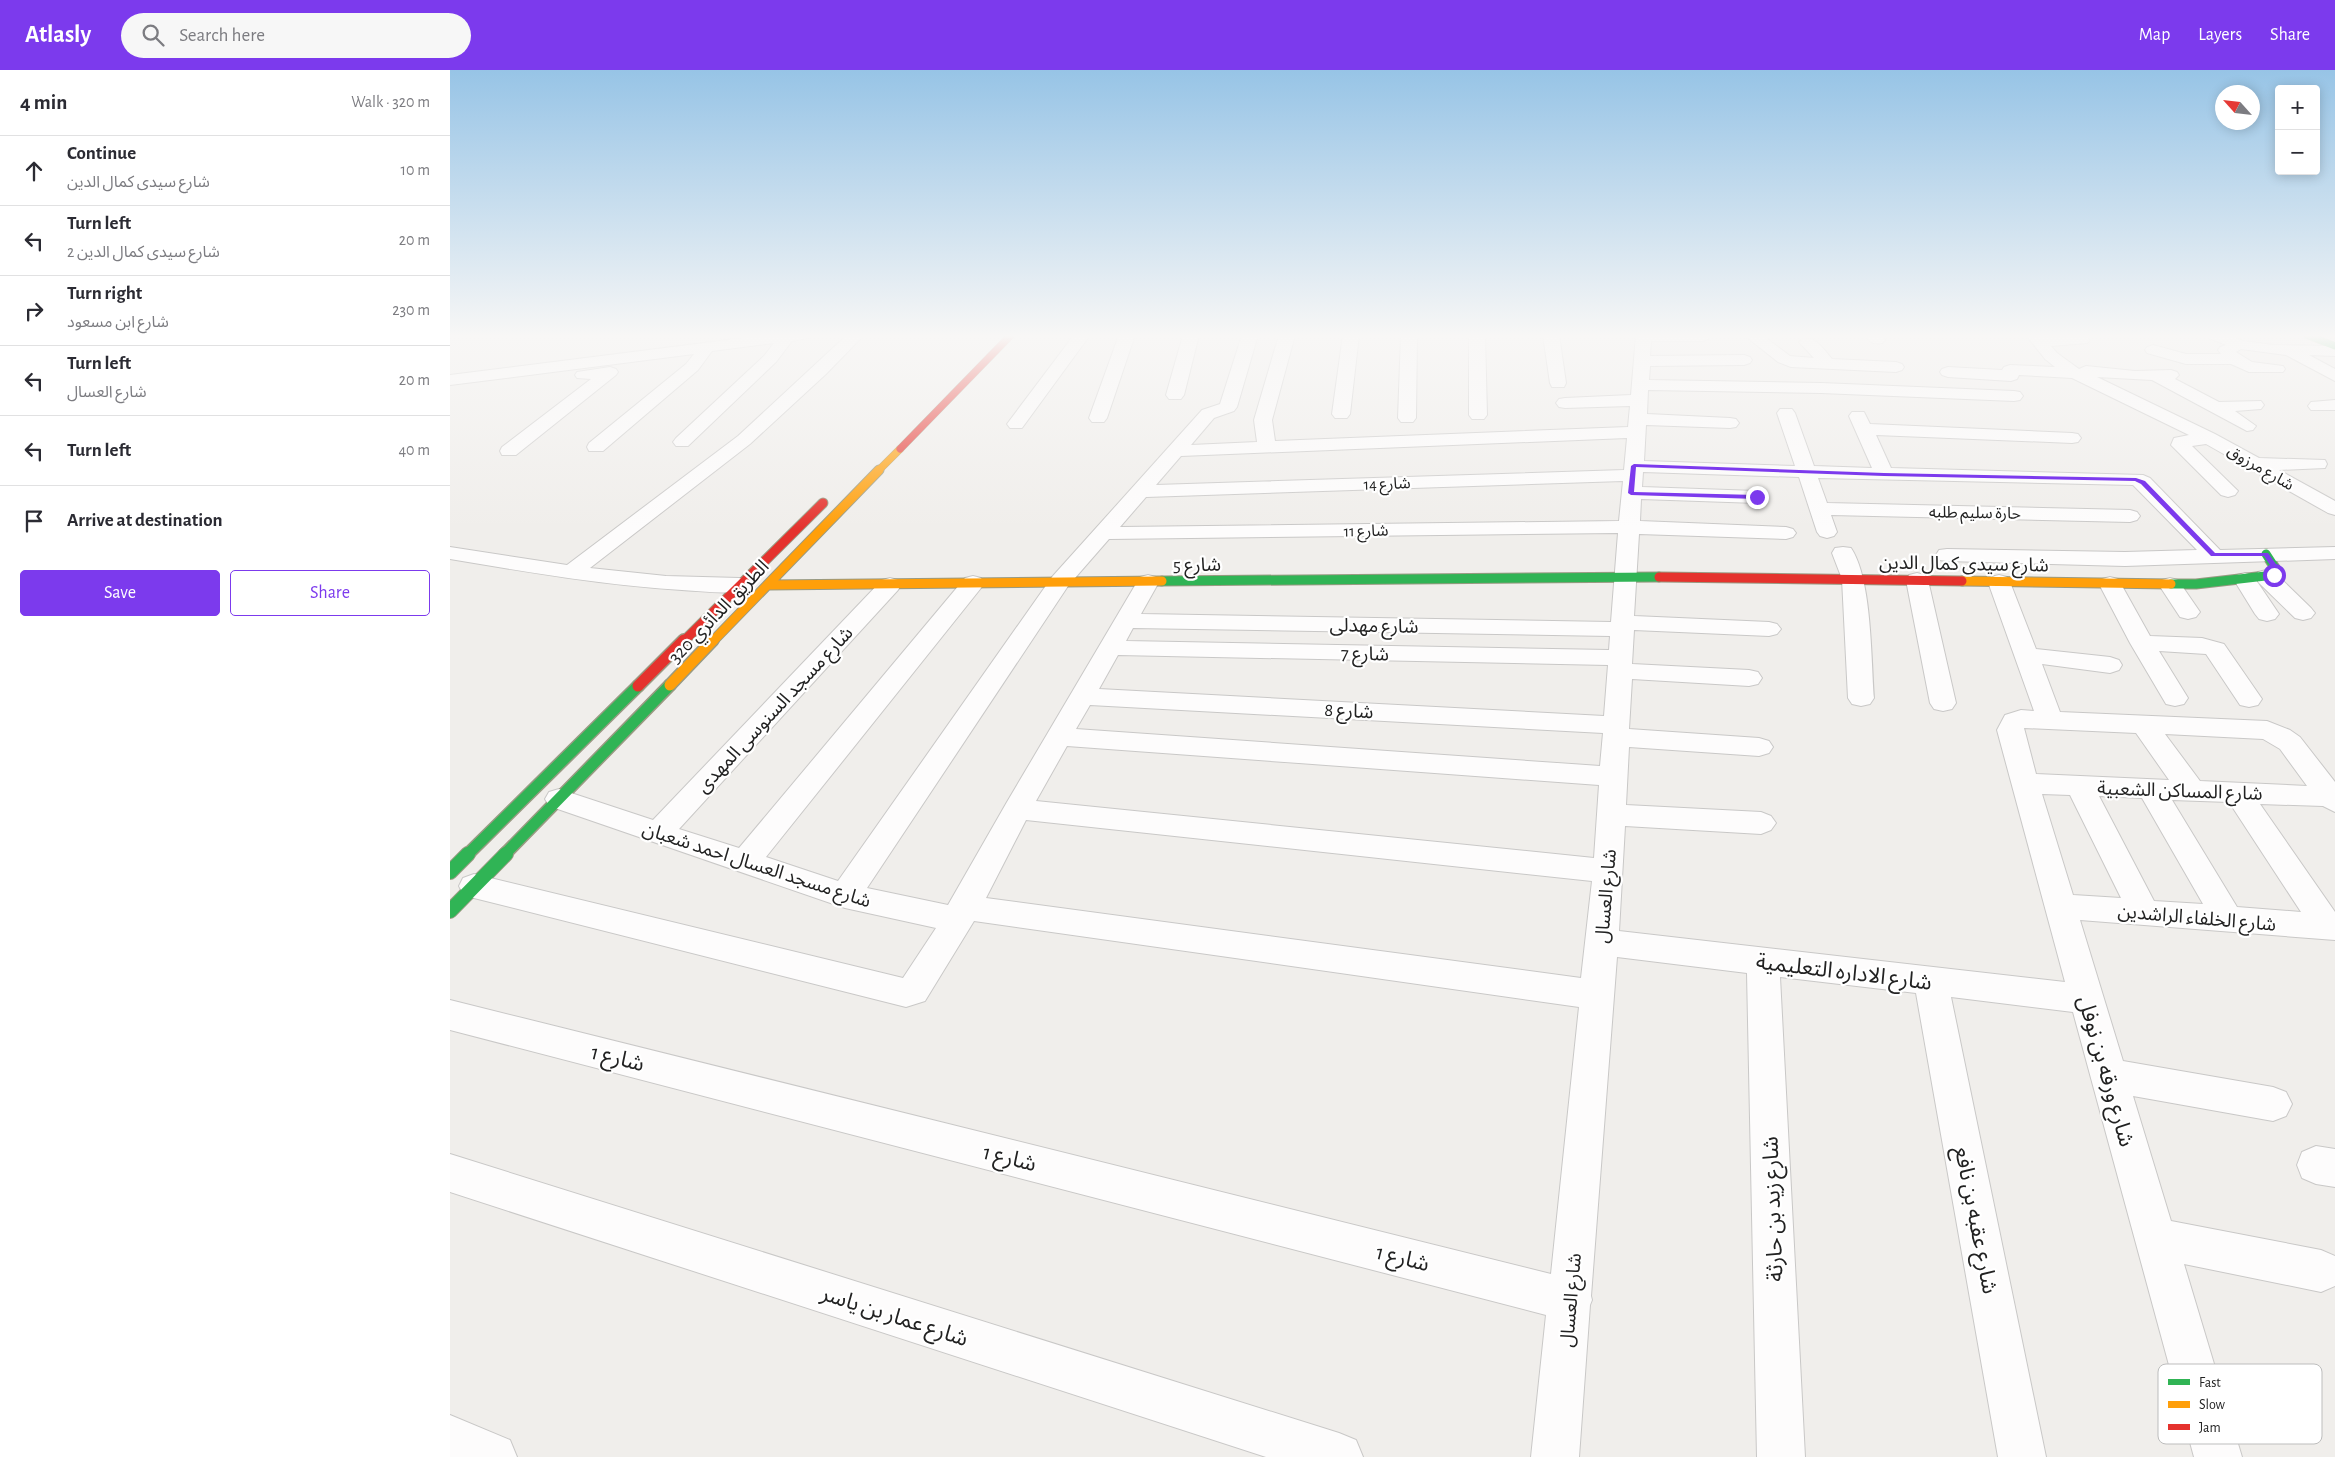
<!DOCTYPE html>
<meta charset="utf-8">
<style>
body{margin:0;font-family:"Alegreya Sans","Noto Sans Arabic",sans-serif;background:#f7f7f7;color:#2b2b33}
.controls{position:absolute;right:15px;top:15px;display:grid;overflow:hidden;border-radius:5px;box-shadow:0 2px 12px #0003}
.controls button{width:45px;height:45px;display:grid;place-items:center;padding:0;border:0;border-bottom:1px solid #e1e1e2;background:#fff;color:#2b2b33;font:25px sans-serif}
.compass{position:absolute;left:1765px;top:15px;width:45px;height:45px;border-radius:50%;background:#fff;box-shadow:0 2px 12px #0003;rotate:297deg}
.stop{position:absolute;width:15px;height:15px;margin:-11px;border:4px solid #7c3aed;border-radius:50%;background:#fff}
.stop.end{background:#7c3aed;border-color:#fff;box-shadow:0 1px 5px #0008}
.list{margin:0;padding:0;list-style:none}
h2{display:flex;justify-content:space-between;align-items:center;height:65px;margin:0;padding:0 20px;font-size:21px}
h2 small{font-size:16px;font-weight:400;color:#7c7c81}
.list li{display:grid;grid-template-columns:32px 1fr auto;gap:15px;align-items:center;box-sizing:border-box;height:70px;padding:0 20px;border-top:1px solid #e1e1e2}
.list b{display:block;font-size:19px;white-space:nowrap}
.list p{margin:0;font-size:16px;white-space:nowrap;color:#7c7c81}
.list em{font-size:16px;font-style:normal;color:#7c7c81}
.actions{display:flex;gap:10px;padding:15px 20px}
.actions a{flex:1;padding:11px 0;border:1px solid #7c3aed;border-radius:5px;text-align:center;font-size:18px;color:#7c3aed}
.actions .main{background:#7c3aed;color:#fff}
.icon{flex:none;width:28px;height:28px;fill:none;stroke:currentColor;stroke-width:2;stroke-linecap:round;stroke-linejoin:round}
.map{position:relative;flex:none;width:1885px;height:1387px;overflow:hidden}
header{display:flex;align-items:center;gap:30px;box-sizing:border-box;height:70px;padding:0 25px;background:#7c3aed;color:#fff}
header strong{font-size:24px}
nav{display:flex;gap:28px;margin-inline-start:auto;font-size:18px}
.search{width:350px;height:45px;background:#f7f7f7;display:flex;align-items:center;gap:12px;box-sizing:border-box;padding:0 18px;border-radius:28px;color:#7c7c81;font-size:19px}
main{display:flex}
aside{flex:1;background:#fff}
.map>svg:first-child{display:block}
</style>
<header>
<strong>Atlasly</strong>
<div class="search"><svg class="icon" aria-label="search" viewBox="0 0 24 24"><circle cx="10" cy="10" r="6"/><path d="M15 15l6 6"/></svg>Search here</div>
<nav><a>Map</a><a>Layers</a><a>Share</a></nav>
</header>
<main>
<aside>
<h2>4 min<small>Walk · 320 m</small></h2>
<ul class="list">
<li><svg class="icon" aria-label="ahead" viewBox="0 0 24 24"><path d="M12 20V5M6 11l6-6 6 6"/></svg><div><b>Continue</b><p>شارع سيدى كمال الدين</p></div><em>10 m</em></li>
<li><svg class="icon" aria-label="left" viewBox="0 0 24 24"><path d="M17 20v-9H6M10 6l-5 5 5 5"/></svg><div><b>Turn left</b><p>شارع سيدى كمال الدين 2</p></div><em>20 m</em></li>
<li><svg class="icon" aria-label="right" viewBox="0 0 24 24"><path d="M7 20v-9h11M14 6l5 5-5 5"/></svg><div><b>Turn right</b><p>شارع ابن مسعود</p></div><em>230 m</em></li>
<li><svg class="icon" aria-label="left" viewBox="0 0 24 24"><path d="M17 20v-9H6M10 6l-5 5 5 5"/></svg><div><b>Turn left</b><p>شارع العسال</p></div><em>20 m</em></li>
<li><svg class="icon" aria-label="left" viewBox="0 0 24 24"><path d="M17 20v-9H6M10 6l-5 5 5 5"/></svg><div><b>Turn left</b></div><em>40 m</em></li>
<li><svg class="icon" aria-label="arrive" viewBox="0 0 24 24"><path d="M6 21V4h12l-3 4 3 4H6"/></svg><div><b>Arrive at destination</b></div></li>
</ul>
<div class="actions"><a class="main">Save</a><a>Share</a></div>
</aside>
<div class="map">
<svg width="1885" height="1387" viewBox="0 0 1885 1387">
<rect width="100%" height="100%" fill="#f0eeeb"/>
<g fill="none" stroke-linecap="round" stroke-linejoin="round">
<defs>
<path id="street" d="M317 265H361L358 268 342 271 326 292 238 376H226L223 372 226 368 314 286 324 273 262 281 248 300 153 381H139L137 377 139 373 236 294 244 284 0 315V305Z
M397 265H414L376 304 300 374 140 498 216 506 289 508 297 510 300 515 297 520C277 525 253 521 232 520 154 515 77 502 0 489V477L117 495 288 366Z
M624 265H640L572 358H560L557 354 560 350Z
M669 265H685L657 348 654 352H642L639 348Z
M733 265H749L734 325 731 329H719L716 325Z
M792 265H808L787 337 784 341 764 348 741 375 807 372 804 350 829 265H845L822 350 825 371 1178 357 1180 336 1115 338 1109 337 1106 333 1109 329 1115 328 1181 325 1186 265H1260L1258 269 1253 271H1201L1200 286 1294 285 1300 287 1302 290 1300 293 1294 295 1200 296 1199 310 1371 313 1564 321 1570 322 1573 326 1570 330 1564 331 1371 323 1198 320 1197 344 1280 348 1286 349 1289 353 1286 357 1280 358 1196 355 1194 391 1345 396 1327 343 1330 339H1342L1345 343 1364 396 1422 398 1399 346 1402 342H1414L1420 354 1622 363 1628 364 1631 368 1628 372 1622 373 1426 365 1441 398 1693 405 1700 408 1770 480 1885 477V489L1675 496 1497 491 1489 490 1486 485 1489 480 1497 479 1675 482 1747 480 1683 415 1368 408 1377 433 1680 440 1687 442 1690 446 1687 450 1680 452 1381 445 1387 462 1384 466 1377 468 1370 466 1367 462 1349 407 1193 402 1192 417 1307 421 1314 423 1317 427 1314 431 1307 433 1191 429 1190 451 1336 457 1343 459 1346 463 1343 467 1336 469 1189 464 1184 546 1319 552 1327 554 1331 559 1327 564 1319 566 1184 560 1182 594 1299 600 1308 602 1312 608 1308 614 1299 616 1182 609 1179 659 1309 668 1319 671 1323 677 1319 683 1309 686 1179 677 1176 735 1311 742 1321 746 1326 753 1321 760 1311 764 1175 756 1169 861 1615 912 1547 660 1555 645 1571 640 1584 641 1538 512 1541 507 1549 505 1557 507 1560 512 1586 579 1660 587 1669 590 1672 595 1669 600 1660 603 1592 594 1610 642 1817 651 1840 660 1850 667 1885 712V742L1873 736 1810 734 1885 842V870L1630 850 1673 991 1823 1017 1836 1022 1842 1034 1836 1046 1823 1051 1683 1026 1721 1151 1871 1180 1885 1186V1216L1871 1222 1734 1194 1792 1387H1744L1623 942 1501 927 1596 1387H1548L1466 923 1330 907 1355 1387H1307L1297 903 1167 887 1141 1226 1142 1230 1140 1235 1129 1387H1081L1096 1245 0 960V930L1101 1204 1129 937 524 851 475 931 456 937 24 828 13 824 9 816 13 808 24 804 453 908 486 858 395 838 99 736 95 729 99 722 109 719 203 750 432 510 440 508 448 510 451 515 448 520 229 759 289 778 515 508 523 506 531 508 534 513 531 518 316 787 388 811 602 507 752 340 770 334ZM1177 368 1174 400 706 415 731 386ZM1173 411 1169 451 670 457 696 427ZM1168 463 1161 552 691 544 709 512 706 507 698 505 690 507 557 732 498 835 417 818 618 516 659 469ZM683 558 1160 566 1159 580 676 571ZM668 585 1158 595 1154 646 649 619ZM640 635 1153 663 1150 696 626 659ZM1574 658 1686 663 1719 710 1586 704ZM1715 664 1813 669 1830 679 1857 716 1750 711ZM617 676 1149 715 1144 788 586 731ZM1592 724 1620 725 1671 828 1623 825ZM1649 726 1692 728 1753 834 1704 831ZM1722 730 1779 732 1851 842 1787 837ZM576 750 1142 811 1131 908 536 828Z
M893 265H909L900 344 897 348H885L882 344Z
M951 265H967L966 348 963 352H951L948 348Z
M1019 265H1035L1037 345 1034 349H1022L1019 345Z
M1093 265H1109L1116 313 1114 317H1102L1100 313Z
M1294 265H1312L1340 286 1364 288 1349 272 1352 269C1365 265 1374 280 1382 289L1446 292 1452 294 1454 297 1452 300 1446 302 1341 297 1328 292Z
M1414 265H1431L1435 270 1432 273C1424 275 1419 272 1414 265Z
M1576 265H1592L1594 267H1637L1640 270 1637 273 1601 276 1607 283 1629 299 1636 296 1685 301 1721 300 1727 302 1729 305 1725 309 1769 332 1811 331 1814 335 1811 339 1785 341 1806 356 1803 360 1797 361 1702 310 1647 307 1765 364 1809 388 1875 390 1877 394 1875 398 1829 400 1885 431V445L1878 443 1756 374 1742 376 1788 421 1785 425 1778 427 1771 425 1721 375 1724 368 1739 365 1622 308 1569 305 1567 309 1561 311 1498 307 1492 305 1490 302 1492 299 1498 297 1552 300 1554 297 1560 295 1605 297 1595 289Z
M1756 265H1777L1794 271 1823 275 1885 276V286L1859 285 1885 299V311L1836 285 1791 279 1786 282 1802 292 1833 296 1835 299 1833 302H1799L1781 294H1736L1697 283 1695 280 1697 277 1703 275 1736 284H1771L1768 280 1770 277 1776 275 1759 268Z
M160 297 166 299 168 302 166 305 66 385H52L50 381 52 377 141 309 127 308 125 305 127 302Z
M1885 330V340H1861L1858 336 1861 332Z
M1393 477 1401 478C1422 509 1421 589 1424 628L1420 634 1411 636 1402 634 1398 628 1392 509 1382 483 1385 478Z
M1816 500 1824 502 1861 538 1865 543 1861 548 1853 550 1845 548 1808 512 1805 507 1808 502Z
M1467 503 1475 505 1478 510 1506 633 1502 639 1493 641 1484 639 1480 633 1456 510 1459 505Z
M1795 503 1803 505 1806 510 1829 544 1825 549 1817 551 1809 549 1805 544 1784 510 1787 505Z
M1660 507 1668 509 1671 514 1700 566 1752 568 1774 574 1812 629 1808 635 1799 637 1790 635 1756 584 1709 581 1738 628 1734 634 1725 636 1716 634 1680 573 1649 514 1652 509Z
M1720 508 1728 510 1750 542 1746 547 1738 549 1730 547 1709 515 1712 510Z
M1866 1076 1885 1079V1117L1866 1114 1852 1108 1847 1095 1852 1082Z
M0 1084 889 1363 906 1370 913 1387H816L0 1122Z
M0 1345 60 1370 67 1387H0Z"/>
<path id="fast-far3" d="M1857 265 1885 276"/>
<path id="fast-far2" d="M712 511 1209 507
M1721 514H1746L1824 505 1827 501 1816 484"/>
<path id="fast-far1" d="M17 785 188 616
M54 785 220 615"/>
<path id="fast" d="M0 802 18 784
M0 841 56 784"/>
<path id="slow-far2" d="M428 401 450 379"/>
<path id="slow-far1" d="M1512 511 1721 514
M319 515 712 511
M262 572 429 400"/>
<path id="slow" d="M220 615 263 570"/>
<path id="jam-far2" d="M450 379 561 265"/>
<path id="jam-far1" d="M1209 507 1512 511
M233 572 373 433"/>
<path id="jam" d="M188 616 234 570"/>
</defs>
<use href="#street" stroke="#c9c8c7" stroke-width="2"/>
<use href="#fast-far3" stroke="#999a82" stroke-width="8"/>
<use href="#fast-far2" stroke="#999a82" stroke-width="11"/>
<use href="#fast-far1" stroke="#999a82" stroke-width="14"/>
<use href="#fast" stroke="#999a82" stroke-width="16"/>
<use href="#slow-far2" stroke="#999a82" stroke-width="8"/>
<use href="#slow-far1" stroke="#999a82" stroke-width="11"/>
<use href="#slow" stroke="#999a82" stroke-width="14"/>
<use href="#jam-far2" stroke="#999a82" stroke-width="8"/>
<use href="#jam-far1" stroke="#999a82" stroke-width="11"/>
<use href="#jam" stroke="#999a82" stroke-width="14"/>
<use href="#street" fill="#fdfcfc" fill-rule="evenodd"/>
<use href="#fast-far3" stroke="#30b455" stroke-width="7"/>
<use href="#fast-far2" stroke="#30b455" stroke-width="9"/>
<use href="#fast-far1" stroke="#30b455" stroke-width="11"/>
<use href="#fast" stroke="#30b455" stroke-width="14"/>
<use href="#slow-far2" stroke="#ff9f0a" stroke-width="7"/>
<use href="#slow-far1" stroke="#ff9f0a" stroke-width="9"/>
<use href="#slow" stroke="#ff9f0a" stroke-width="11"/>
<use href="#jam-far2" stroke="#e5322d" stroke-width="7"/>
<use href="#jam-far1" stroke="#e5322d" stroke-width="9"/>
<use href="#jam" stroke="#e5322d" stroke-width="11"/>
</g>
<linearGradient id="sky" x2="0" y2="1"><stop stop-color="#97c4e6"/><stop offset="0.58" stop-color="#f8f7f6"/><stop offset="1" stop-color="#f8f7f6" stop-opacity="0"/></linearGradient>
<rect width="1885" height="459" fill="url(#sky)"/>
<path fill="#7c3aed" d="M1184 394 1434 403 1686 408 1695 411 1765 483H1818L1831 501 1827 507H1822L1824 501 1814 486H1761L1691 414 1685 411 1434 406 1186 397 1184 422 1307 425 1310 427 1307 429 1181 425 1178 423 1181 396Z"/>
<g text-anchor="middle" stroke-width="4.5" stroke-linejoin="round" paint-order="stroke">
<g font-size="16" fill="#222" stroke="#fff">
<text transform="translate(1811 397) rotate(30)" y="6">شارع مرزوق</text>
<text transform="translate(937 413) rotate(-2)" y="6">شارع 14</text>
<text transform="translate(1525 442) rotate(1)" y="6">حارة سليم طلبه</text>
<text transform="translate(916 460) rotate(-1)" y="6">شارع 11</text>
</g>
<g font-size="19" fill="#222" stroke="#fff">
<text transform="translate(1514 493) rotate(1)" y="7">شارع سيدى كمال الدين</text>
<text transform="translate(747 494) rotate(-1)" y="7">شارع 5</text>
<text transform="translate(268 541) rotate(-46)" y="7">الطريق الدائري 320</text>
<text transform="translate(924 555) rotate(1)" y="7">شارع مهدلى</text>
<text transform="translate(915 583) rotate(1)" y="7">شارع 7</text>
<text transform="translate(324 639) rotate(-47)" y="7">شارع مسجد السنوسى المهدى</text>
<text transform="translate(899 640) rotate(3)" y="7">شارع 8</text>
<text transform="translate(1730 720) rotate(2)" y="7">شارع المساكن الشعبية</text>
<text transform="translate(307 794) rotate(18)" y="7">شارع مسجد العسال احمد شعبان</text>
<text transform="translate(1155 826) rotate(-85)" y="7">شارع العسال</text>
<text transform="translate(1747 847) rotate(5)" y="7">شارع الخلفاء الراشدين</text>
<text transform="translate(1120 1230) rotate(-85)" y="7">شارع العسال</text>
</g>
<g font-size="22" fill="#222" stroke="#fff">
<text transform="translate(1394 901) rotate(7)" y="8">شارع الاداره التعليمية</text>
<text transform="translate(168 987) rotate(14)" y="8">شارع 1</text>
<text transform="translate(1657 1001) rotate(74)" y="8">شارع ورقه بن نوفل</text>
<text transform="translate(560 1087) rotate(14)" y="8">شارع 1</text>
<text transform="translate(1322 1139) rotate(-92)" y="8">شارع زيد بن حارثة</text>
<text transform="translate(1527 1150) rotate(79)" y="8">شارع عقبه بن نافع</text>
<text transform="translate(953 1187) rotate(14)" y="8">شارع 1</text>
<text transform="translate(445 1245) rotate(18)" y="8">شارع عمار بن ياسر</text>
</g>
</g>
<rect x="1708" y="1294" width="164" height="80" rx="8" fill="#fff" stroke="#bdbdbd" stroke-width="1"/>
<rect x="1718" y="1309" width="22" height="6" fill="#30b455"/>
<rect x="1718" y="1331" width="22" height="7" fill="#ff9f0a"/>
<rect x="1718" y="1354" width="22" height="6" fill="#e5322d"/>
<g font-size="14" fill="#222">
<text x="1749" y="1317">Fast</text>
<text x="1749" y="1339">Slow</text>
<text x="1749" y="1362">Jam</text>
</g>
</svg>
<div class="controls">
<button>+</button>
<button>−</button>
</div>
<svg class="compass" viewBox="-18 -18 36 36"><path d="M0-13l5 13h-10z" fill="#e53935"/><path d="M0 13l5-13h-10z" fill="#7c7c81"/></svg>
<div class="stop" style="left:1824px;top:505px"></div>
<div class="stop end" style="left:1307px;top:427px"></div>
</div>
</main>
